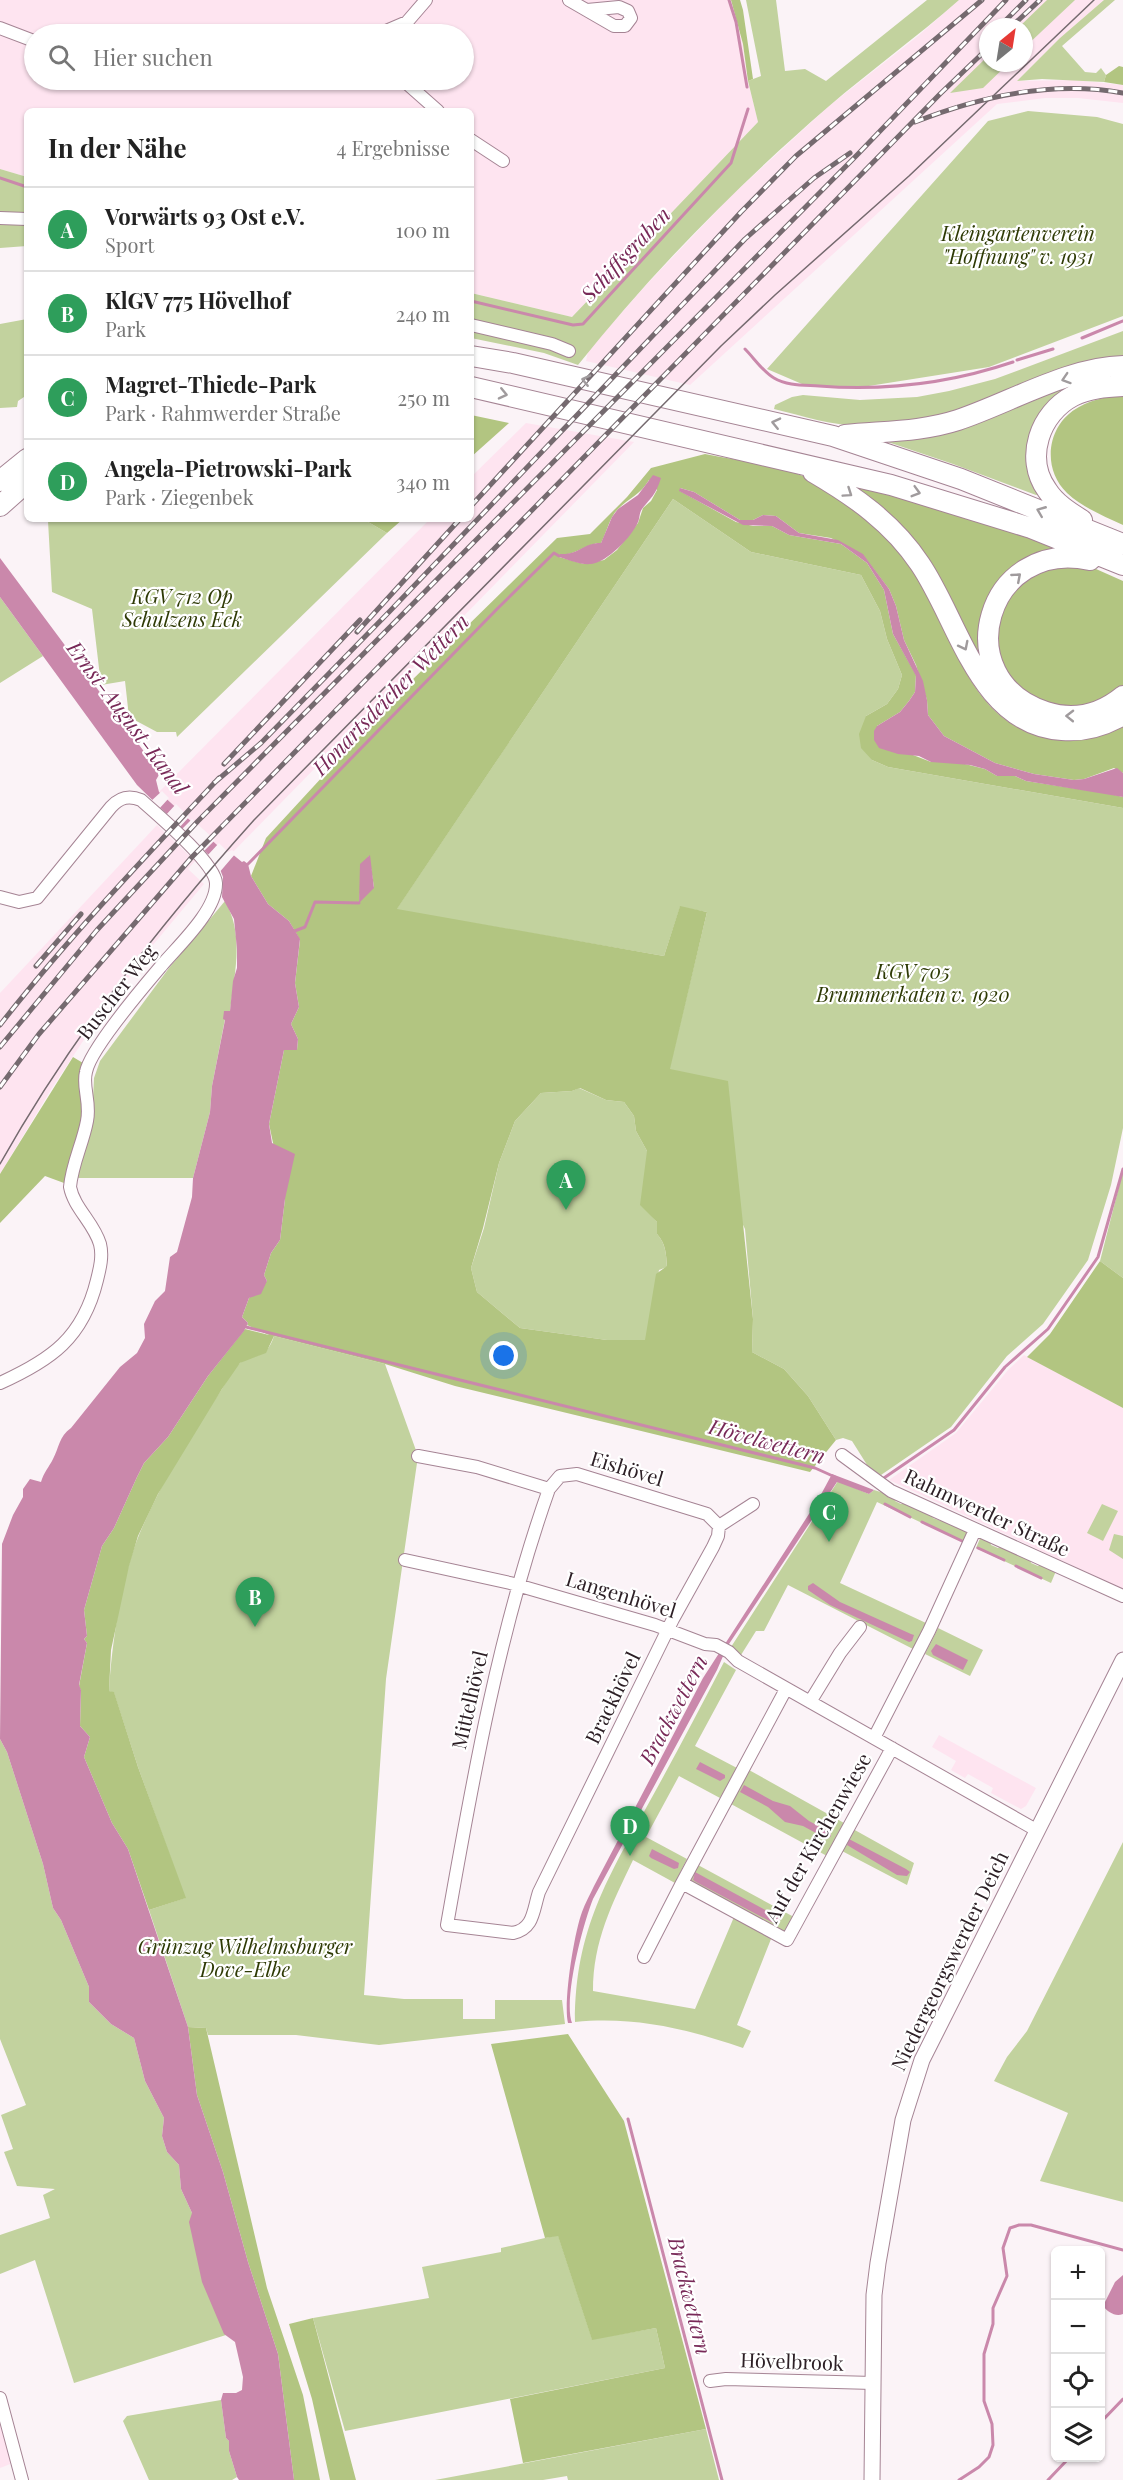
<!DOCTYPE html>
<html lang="de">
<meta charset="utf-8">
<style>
body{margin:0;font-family:"Playfair Display",serif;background:#f2f2f2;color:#222}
.controls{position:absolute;right:18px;bottom:18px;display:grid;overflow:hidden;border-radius:9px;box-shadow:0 2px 4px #0004}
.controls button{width:54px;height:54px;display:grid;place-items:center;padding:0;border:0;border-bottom:2px solid #e0e0e0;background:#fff;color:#222;font:30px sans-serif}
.compass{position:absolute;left:979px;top:18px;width:54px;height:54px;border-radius:50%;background:#fff;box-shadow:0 2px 4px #0004;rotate:30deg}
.you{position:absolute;left:504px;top:1356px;width:21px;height:21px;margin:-15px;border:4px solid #fff;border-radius:50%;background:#1a73e8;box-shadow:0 0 0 9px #1a73e833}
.badge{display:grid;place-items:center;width:39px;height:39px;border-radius:50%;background:#7c3aed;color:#fff;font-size:20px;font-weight:700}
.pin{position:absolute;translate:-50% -50px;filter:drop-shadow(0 2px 3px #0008)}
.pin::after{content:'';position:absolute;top:32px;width:21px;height:18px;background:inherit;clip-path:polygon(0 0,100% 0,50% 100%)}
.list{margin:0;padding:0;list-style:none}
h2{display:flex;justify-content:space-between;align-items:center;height:78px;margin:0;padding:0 24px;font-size:26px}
h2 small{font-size:20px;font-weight:400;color:#767676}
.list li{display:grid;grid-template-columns:39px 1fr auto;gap:18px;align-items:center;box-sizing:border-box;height:84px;padding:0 24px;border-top:2px solid #e0e0e0}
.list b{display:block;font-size:22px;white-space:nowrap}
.list p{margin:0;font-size:20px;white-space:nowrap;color:#767676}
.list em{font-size:20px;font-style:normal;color:#767676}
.icon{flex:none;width:33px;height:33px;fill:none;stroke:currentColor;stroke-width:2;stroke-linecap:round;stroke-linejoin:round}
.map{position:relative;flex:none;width:1123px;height:2480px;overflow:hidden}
.search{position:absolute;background:#fff;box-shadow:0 2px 4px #0004;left:24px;top:24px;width:450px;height:66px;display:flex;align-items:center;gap:15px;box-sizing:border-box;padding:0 21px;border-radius:33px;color:#767676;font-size:22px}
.panel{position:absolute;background:#fff;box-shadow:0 2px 4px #0004;left:24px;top:108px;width:450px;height:414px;border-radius:9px}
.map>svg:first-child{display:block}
</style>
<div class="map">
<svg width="1123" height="2480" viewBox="0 0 1123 2480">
<rect width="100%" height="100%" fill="#fbf3f7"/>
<path fill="#fee4f0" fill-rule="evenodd" d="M0 0H731L743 44 748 81 758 122 572 317 471 293V111H27V177L0 169ZM34 34H464V80H34Z
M959 0H1104L1060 38 1017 81 1075 80 1123 85V103L1078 98H1045L997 104 690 385 586 361 588 351 647 284 731 196 829 106 918 36ZM988 27H1024V63H988Z
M526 423 634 442 229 856 159 792 430 519H471V477Z
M157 825 195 861 188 869 204 884 147 952 91 1029 52 1088 0 1174V993Z
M1024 1355 1123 1408V1589L889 1480 956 1433 1008 1370Z
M939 1735 1036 1788 1026 1806 1021 1809 991 1793 993 1788 968 1774 965 1778 951 1770 956 1761 932 1747Z
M0 2415 13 2463 0 2468Z"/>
<path fill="#c2d29e" d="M746 0H776L785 71 805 69 826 81 927 0H959C917 37 871 70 828 107 738 185 652 272 578 365L544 353 471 338V293L572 317 758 122 748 81 761 76Z
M1047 0H1075L1024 48V27H1019Z
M1104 0H1115L1062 46 1085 72 1096 73 1101 68 1106 75 1104 82 1042 79 1017 81 1060 38Z
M988 56V63H1009L983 88 950 93Z
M1028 111 1097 117 1123 124V316L989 367 856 388 802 384 767 369 988 121Z
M0 169 27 177V246L0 248Z
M27 319V395L18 401 17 407 0 408V324Z
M1123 331V360C1041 386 950 425 863 426 833 426 803 416 774 409L775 405 792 397 803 395 860 400 917 397 949 391 995 379Z
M1065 385 1066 389 1053 399 1039 494 1036 495 953 464 879 439Z
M673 499 751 552 861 575 880 611 887 639 902 675 898 689 887 704 866 716 872 760 888 767 1123 808V1128L1111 1185 1088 1260 1043 1324 1007 1356 951 1427 881 1475 869 1468 852 1441 843 1438 836 1440 808 1396 784 1369 752 1352 753 1319 745 1229 669 1070 707 912 680 907 664 956 396 910Z
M51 519H363L387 533 177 737 176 732H157L129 717 125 681 101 685 92 609 52 592 48 521Z
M0 597 43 656 0 683Z
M225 901C245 936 234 974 230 1012L224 1011 225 1019 212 1086 210 1112 193 1178H75L92 1122 94 1078 100 1061 169 968Z
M579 1088 606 1100 624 1102 634 1116 636 1131 647 1151 650 1214 657 1222V1234C666 1244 666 1254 667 1267L659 1270 646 1340H607L520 1328 477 1292 471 1268 484 1228 499 1163 515 1121 541 1093 572 1091Z
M1123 1171V1278L1100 1261Z
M274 1336 385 1364 418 1456 386 1679 364 1995 404 1999H463V2019H495V2000H562L565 2024 379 2045 296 2035H208L206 2028 188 2027 149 1910 185 1898 138 1767 114 1693 109 1691C112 1643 121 1579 139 1535 160 1484 191 1435 222 1389 227 1381 233 1368 240 1363 255 1352 266 1361 274 1336Z
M838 1481 869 1494 874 1490 894 1496 895 1501 901 1504 906 1502 931 1514 933 1518 941 1521 945 1520 967 1532 963 1542 877 1502 840 1583 926 1623 913 1649 788 1585 764 1631H756L741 1655 731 1647Z
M1102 1504 1118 1511 1103 1541 1087 1533Z
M1114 1534 1123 1536V1559L1109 1550Z
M981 1536 990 1540 991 1545 998 1548 1002 1546 1030 1559 1031 1563 1038 1566 1041 1564 1056 1571 1051 1583 976 1548Z
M938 1628 983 1650 970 1676 925 1654Z
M724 1662 736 1670 695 1746 737 1768 720 1798 679 1776 646 1837 687 1859 675 1883 633 1860C612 1904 593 1941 593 1991L695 2009 734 1917 771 1939 737 2025 751 2031 743 2048C688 2029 634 2016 575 2022 575 1929 608 1878 651 1799 676 1754 700 1708 724 1662Z
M0 1739 7 1752 43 1864 53 1908 61 1920 89 1987V2002L111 2024 134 2038 145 2081 164 2118 162 2136 167 2152 179 2165 181 2189 192 2213 226 2335 74 2383 35 2260 0 2274V2235L50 2218 43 2195 55 2189 17 2186 4 2152 13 2149 1 2115 26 2105 0 2039Z
M749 1770 844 1823 827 1856 731 1804Z
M853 1829 914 1863 907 1885 842 1851Z
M1123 1842V2202L1040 2181 1068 2113 994 2081 1007 2057 1027 2031Z
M698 1865 794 1917 785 1934 689 1882Z
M558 2235 592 2339 656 2328 665 2368 345 2431 313 2318 429 2298 422 2267 501 2252V2248Z
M221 2400 226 2438 229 2441V2451L237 2477 232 2480H149L123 2421 127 2416Z
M706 2429 719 2480H568L567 2476 543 2480H435Z"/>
<path fill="#b2c581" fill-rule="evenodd" d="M731 0H740L743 10 753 79 748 81 743 44Z
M1119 66 1123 67V85L1104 82 1106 75Z
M1123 395V525C1104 516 1083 508 1067 493 1041 468 1047 424 1079 407 1093 399 1107 397 1123 395Z
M471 415 509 423 471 457Z
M705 454C745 462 793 466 827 488 836 494 844 501 853 507 861 513 871 519 878 526 890 538 903 554 913 568 955 630 965 725 1053 739 1078 742 1101 739 1123 726V773L1114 768 1084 779 1074 780 1034 774 995 763 944 736 928 715 927 700 916 665 904 640 896 606 889 589 863 555 831 538 799 533 776 516 763 515 753 520H740L694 492 680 488V491L736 522 753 526H772L789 535 841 544 867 563 884 590 893 634 916 675 915 692 909 701 900 712 877 726 913 755 931 762H957L985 769 997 776H1015L1026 781 1111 794 1123 797V808L888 767 872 760 861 748 859 734 866 716 887 704 898 689 902 675 887 639 880 611 861 575 751 552 673 499 397 909 664 956 680 906 707 912 670 1069 728 1081 753 1319 752 1352 784 1369 808 1396 836 1440 810 1472 455 1386 385 1364 274 1336 266 1353 240 1363 222 1389 158 1494 138 1536 129 1566 111 1650 109 1691 114 1692 138 1767 186 1898 149 1910 128 1849 112 1823 84 1757 90 1737 80 1726 81 1691 79 1686 87 1643 84 1639 87 1636 84 1610 102 1546 114 1528 137 1477 144 1463 168 1437 208 1376 245 1329 269 1335 247 1325 248 1323 242 1317 249 1298 267 1281 264 1275 271 1253 280 1240 285 1199 269 1124 284 1050H297L298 1039 291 1024 299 1007 295 983 300 940 289 921 268 904 251 876 266 838 408 684 557 538 590 534 627 497 651 468ZM649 480 657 490 651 501 643 508 638 523 617 550 604 560 584 564 559 557 560 555C576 555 587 543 601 543 607 532 609 518 618 509 629 498 641 494 649 480ZM369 856 374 887 359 902 361 883ZM580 1088 606 1100 624 1102 634 1116 636 1131 647 1151 640 1205 657 1222V1234C666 1244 666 1254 667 1266L656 1274 645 1340H607L520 1328 477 1292 471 1268 483 1228 499 1163 515 1121 541 1093 572 1091Z
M853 484 946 509 1055 546V549L1038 553 1008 573 985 665 952 607 851 487Z
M363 519H403L387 533Z
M1057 563 1087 565 1123 581V688L1091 708 1042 705 1003 672 995 625 1017 583Z
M73 1057 83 1063 81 1072 86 1108 64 1183 45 1176 0 1223V1174Z
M1100 1261 1123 1278V1408L1027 1357 1050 1334Z
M188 2027 206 2028 267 2288 303 2395 320 2480H294L278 2354 248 2262 223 2172 197 2095Z
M568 2034 624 2121 706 2429 523 2463 510 2399 665 2368 656 2328 592 2340 558 2236 545 2238 491 2044Z
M313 2318 356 2480H330L312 2399 289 2324Z"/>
<path fill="#ca88ab" d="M653 475 661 478C655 496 653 495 642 509 639 513 640 518 638 522 632 537 606 563 591 564 580 565 569 560 559 557L560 554C580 555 582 543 601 543L612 517 618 509 638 495Z
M680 488 694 492 740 520H753L763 515 776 516 799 533 838 540 863 554 889 589 896 606 904 640 923 681 927 700 928 715 944 736 995 763 1034 774 1074 780 1084 779 1117 768 1123 773V797L1026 781 1015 776H997L985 769 970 765 931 762 919 756 898 754 879 748 874 740V731L877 726 900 712 909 701 915 692 916 676 893 634 884 590 867 563 841 544 789 535 772 526 743 525 679 491Z
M0 558 160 773 156 780 159 792 228 855 231 853 242 862 244 861 248 864 251 876 268 904 289 921 300 939 295 983 299 1007 291 1024 298 1039 297 1050H284L269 1124 272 1143 295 1154 285 1199 280 1240 271 1253 264 1275 267 1281 261 1294 249 1298 242 1317 248 1323 244 1331 208 1376 168 1437 144 1463 137 1477 114 1528 102 1546 84 1610 87 1636 84 1639 87 1643 79 1685 81 1690 80 1726 90 1737 84 1757 112 1823 128 1849 188 2027 197 2095 223 2172 248 2262 278 2354 294 2480H239L237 2477 229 2451V2441L226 2438 221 2400 223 2393H236L242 2390 243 2377 235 2342 224 2334 202 2282 189 2222 192 2213 181 2189 179 2165 167 2152 162 2136 164 2118 145 2081 134 2038 111 2024 89 2002V1987L61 1920 53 1908 43 1864 7 1752 0 1739 2 1544 13 1515 23 1497V1489L30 1479 41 1482C44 1472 49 1467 53 1459 59 1448 59 1436 71 1428L120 1367 137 1353 145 1338 144 1324 155 1301 165 1291 170 1257 177 1252 192 1197 193 1178 210 1112 212 1086 225 1020 223 1019 224 1011H230L233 981 237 968V949L234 919 222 897 223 877 218 864 137 785 0 597Z
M370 855 374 888 359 903 360 864Z
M832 1474 874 1490 869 1494 837 1482 727 1647 717 1670 593 1899C583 1924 563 1999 572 2023H568C563 2003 574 1933 582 1912 585 1903 590 1895 594 1886L703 1678 818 1500Z
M813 1583 840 1602 911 1634 914 1635 912 1641 909 1642 830 1605 808 1590V1586Z
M936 1644 968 1660 963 1670 933 1655 931 1651Z
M700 1762 725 1775V1778L720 1781 696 1769Z
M744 1785 773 1801 790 1806 809 1821 830 1832 831 1836 827 1839 803 1826 785 1822 768 1807 740 1792Z
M849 1839 906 1869 910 1872 907 1876 897 1875 847 1845Z
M652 1849 679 1863 678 1868 674 1869 651 1858 649 1856Z
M695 1872 771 1913 781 1919 775 1924 696 1882 693 1880Z
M1123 2275V2314C1115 2317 1108 2312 1103 2306L1115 2282Z"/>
<path fill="#fbf3f7" d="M162 791 169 798 158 810 150 802Z
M176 804 189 817 178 829 165 816Z
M192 819 215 840 203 852 180 831Z
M219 843 228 852 232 850 236 853 218 874 215 865 207 856Z"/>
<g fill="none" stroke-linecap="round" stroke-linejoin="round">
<path stroke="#ca88ab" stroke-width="3" d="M729 0 736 22 747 87
M0 178 27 187
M471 301 573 325 583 324 731 163 748 109
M1082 338 1123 321
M745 349C754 358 763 372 774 378 787 386 804 385 819 386 884 391 951 383 1013 362
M1017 360 1053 349
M248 864 497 609 554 553 559 556
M292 932 305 927 315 902 359 903
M246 1327 815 1468 835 1477
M881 1480 954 1430 1005 1367 1048 1329 1098 1257 1123 1169
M885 1504 910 1517
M922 1522 962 1541
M978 1548 1004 1560
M1016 1566 1041 1578
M628 2119 722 2480
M1100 2423 1123 2399
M959 2480 979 2467 989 2457 993 2445 992 2424 984 2401V2354L993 2324V2308L1007 2276 1003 2248 1010 2228 1019 2225H1031L1123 2250
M1048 2480 1069 2458"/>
<defs>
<path id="minor" d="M569 0 614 26H625L631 18 628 11 619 7 587 10
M0 28 34 41
M379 34 407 22 426 0
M403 80 438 111
M471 140 503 161
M0 218 27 219
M471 325 552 344 569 351
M0 897 19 902 37 898 111 807C120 797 129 795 141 800 158 815 215 863 216 883 217 910 179 945 162 965 145 985 90 1049 86 1072 82 1087 91 1102 87 1121 83 1143 72 1164 70 1187 74 1208 94 1223 100 1244 103 1256 100 1268 97 1280 83 1338 51 1360 0 1383
M842 1455 891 1491 1123 1596
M418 1456 477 1467 549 1489 560 1476 577 1474 707 1514 719 1526
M549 1489C499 1630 473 1777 447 1925L513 1933C534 1929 533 1910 539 1892L673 1619 713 1547 718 1536 719 1526
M719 1526 753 1504
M405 1560 510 1583 655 1625 705 1644 716 1645 729 1652 738 1661 1038 1831
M786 1689 682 1883 787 1940 892 1748
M810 1702 840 1653 860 1627
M874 1738 929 1631 975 1530
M644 1957 682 1883
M710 2381 726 2379 873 2383
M0 2398 22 2480"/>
<path id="tertiary" d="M872 2480 874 2295 878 2263 903 2120 922 2060 1123 1660"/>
<path id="trunk" d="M471 356 513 363 833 436 961 479 1123 544
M471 387 891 485 1031 528 1123 565
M845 435C884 431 921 432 958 420 1009 403 1069 367 1123 366
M813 472C854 496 893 523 920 564 959 621 979 725 1062 730 1084 732 1104 726 1123 715
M0 481 27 459
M0 506 27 482
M1082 520C1069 512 1055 503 1047 490 1024 458 1040 413 1073 396 1089 388 1106 387 1123 386
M1090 560C987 537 945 679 1046 712 1074 721 1101 714 1123 696"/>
</defs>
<use href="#minor" stroke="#a58494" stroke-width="14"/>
<use href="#tertiary" stroke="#a58494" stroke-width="17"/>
<use href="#trunk" stroke="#a58494" stroke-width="22"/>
<use href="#minor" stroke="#fff" stroke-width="12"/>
<use href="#tertiary" stroke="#fff" stroke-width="15"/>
<use href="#trunk" stroke="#fff" stroke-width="20"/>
<path stroke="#756a6f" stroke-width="1.5" d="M0 1164C70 1039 159 926 254 820L721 346 775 295 909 176 1094 0"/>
<defs>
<path id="rail" d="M999 27 1026 0
M1011 27 1040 0
M915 122C981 96 1052 80 1123 93
M471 506 741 212 796 156 982 0
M357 632 460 519
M224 764 360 620
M214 783 261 743 390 611 745 239 814 178 850 153
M36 966 81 914
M0 1025C68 938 144 858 219 778
M0 1047 97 930 198 821 858 154 1006 0
M0 1087 39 1034 192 857 940 94 988 48"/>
</defs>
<use href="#rail" stroke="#756a6f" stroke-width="5"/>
<use href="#rail" stroke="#fff" stroke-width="3" stroke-dasharray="9" stroke-linecap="butt"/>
</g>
<defs><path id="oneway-chevron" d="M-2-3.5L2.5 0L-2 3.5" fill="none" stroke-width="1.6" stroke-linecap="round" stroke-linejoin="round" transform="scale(1.5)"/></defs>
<g stroke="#a09b9d">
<use href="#oneway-chevron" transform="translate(1066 379) rotate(162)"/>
<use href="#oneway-chevron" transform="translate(586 380) rotate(-167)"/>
<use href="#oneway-chevron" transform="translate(503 394) rotate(13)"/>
<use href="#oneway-chevron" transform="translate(776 423) rotate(-167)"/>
<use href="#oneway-chevron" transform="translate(916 492) rotate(16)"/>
<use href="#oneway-chevron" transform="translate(848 493) rotate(34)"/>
<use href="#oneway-chevron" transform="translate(1041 511) rotate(-158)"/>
<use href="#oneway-chevron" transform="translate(1017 577) rotate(-41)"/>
<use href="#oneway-chevron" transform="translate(964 646) rotate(63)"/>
<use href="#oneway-chevron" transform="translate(1070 716) rotate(-179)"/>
</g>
<g text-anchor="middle" stroke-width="4.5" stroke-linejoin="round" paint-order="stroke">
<g font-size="20" font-style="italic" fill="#2e3a05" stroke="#fff">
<text x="1018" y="241">Kleingartenverein<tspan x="1018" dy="23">"Hoffnung" v. 1931</tspan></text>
<text x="182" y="604">KGV 712 Op<tspan x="182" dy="23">Schulzens Eck</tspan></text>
<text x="913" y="979">KGV 705<tspan x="913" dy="23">Brummerkaten v. 1920</tspan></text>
<text x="245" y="1954">Grünzug Wilhelmsburger<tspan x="245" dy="23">Dove-Elbe</tspan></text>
</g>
<g font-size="20" fill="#2d2026" stroke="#fff">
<text transform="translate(117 992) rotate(-52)" y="7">Buscher Weg</text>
<text transform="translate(627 1469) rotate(17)" y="7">Eishövel</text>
<text transform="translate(987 1513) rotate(25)" y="7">Rahmwerder Straße</text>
<text transform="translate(621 1595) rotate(17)" y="7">Langenhövel</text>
<text transform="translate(613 1698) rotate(-64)" y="7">Brackhövel</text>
<text transform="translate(470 1700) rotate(-77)" y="7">Mittelhövel</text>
<text transform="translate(818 1838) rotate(-60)" y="7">Auf der Kirchenwiese</text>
<text transform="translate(950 1961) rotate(-64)" y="7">Niedergeorgswerder Deich</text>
<text transform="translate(792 2362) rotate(2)" y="7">Hövelbrook</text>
</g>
<g font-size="21" font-style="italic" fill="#782958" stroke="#fff">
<text transform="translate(626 255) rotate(-47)" y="7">Schiffsgraben</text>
<text transform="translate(391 695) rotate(-46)" y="7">Honartsdeicher Wettern</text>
<text transform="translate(127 718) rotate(53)" y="7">Ernst-August-Kanal</text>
<text transform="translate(767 1442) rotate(15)" y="7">Hövelwettern</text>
<text transform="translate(674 1710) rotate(-62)" y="7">Brackwettern</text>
<text transform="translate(689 2296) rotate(76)" y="7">Brackwettern</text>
</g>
</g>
</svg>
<div class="controls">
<button>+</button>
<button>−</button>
<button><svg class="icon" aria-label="locate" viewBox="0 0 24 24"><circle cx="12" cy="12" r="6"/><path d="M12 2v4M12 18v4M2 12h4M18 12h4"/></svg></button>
<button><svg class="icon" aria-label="layers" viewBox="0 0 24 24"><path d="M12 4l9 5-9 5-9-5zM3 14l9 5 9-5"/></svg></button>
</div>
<svg class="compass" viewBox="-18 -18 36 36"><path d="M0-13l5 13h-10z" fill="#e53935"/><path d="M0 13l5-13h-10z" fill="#767676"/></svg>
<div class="you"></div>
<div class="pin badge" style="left:566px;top:1210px;background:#2e9e5b">A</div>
<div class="pin badge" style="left:255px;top:1627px;background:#2e9e5b">B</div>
<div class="pin badge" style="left:829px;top:1542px;background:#2e9e5b">C</div>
<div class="pin badge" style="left:630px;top:1856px;background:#2e9e5b">D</div>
<div class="search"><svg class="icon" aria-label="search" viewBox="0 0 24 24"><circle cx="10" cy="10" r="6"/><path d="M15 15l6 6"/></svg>Hier suchen</div>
<section class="panel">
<h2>In der Nähe<small>4 Ergebnisse</small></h2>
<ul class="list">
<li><span class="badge" style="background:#2e9e5b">A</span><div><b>Vorwärts 93 Ost e.V.</b><p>Sport</p></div><em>100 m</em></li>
<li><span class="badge" style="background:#2e9e5b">B</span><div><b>KlGV 775 Hövelhof</b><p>Park</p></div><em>240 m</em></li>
<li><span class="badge" style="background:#2e9e5b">C</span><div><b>Magret-Thiede-Park</b><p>Park · Rahmwerder Straße</p></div><em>250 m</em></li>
<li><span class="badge" style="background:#2e9e5b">D</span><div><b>Angela-Pietrowski-Park</b><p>Park · Ziegenbek</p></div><em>340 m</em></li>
</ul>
</section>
</div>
